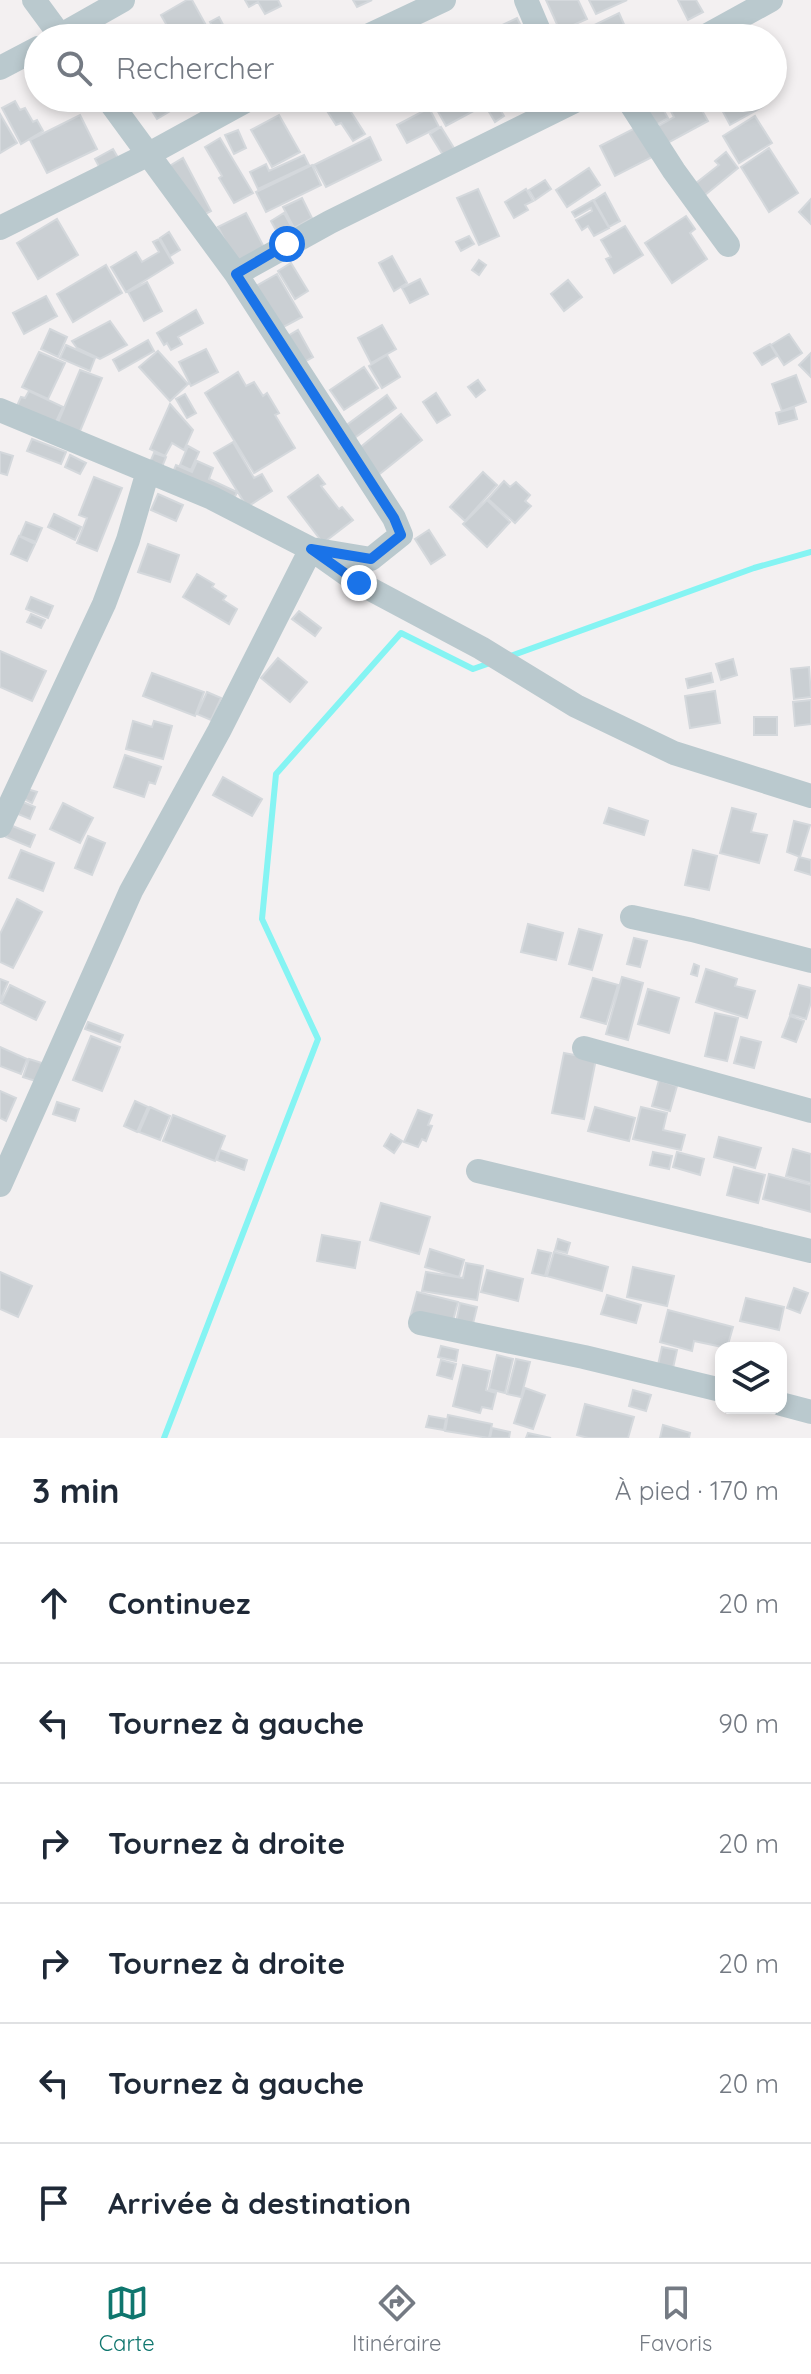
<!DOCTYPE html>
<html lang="fr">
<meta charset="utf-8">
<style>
body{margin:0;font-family:Quicksand,sans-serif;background:#f2f2f3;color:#1f2937}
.controls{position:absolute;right:24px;bottom:24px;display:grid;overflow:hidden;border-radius:16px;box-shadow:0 4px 12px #0003}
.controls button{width:72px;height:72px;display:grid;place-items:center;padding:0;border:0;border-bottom:2px solid #e0e1e3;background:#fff;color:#1f2937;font:40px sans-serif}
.stop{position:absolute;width:24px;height:24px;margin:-18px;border:6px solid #1a73e8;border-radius:50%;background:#fff}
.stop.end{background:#1a73e8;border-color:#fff;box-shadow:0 2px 8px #0008}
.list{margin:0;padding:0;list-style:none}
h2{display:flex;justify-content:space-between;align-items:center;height:104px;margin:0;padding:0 32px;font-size:34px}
h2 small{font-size:26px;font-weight:400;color:#747a83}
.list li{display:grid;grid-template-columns:52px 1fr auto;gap:24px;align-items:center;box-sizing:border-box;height:120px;padding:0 32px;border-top:2px solid #e0e1e3}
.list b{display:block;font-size:30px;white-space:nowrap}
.list em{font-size:26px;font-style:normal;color:#747a83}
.icon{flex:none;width:44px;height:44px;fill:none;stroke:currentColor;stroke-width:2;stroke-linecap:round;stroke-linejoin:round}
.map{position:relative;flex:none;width:811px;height:1438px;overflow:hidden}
.search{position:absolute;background:#fff;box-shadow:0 4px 12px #0003;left:24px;right:24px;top:24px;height:88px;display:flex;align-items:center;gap:20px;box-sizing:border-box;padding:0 28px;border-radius:44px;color:#747a83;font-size:30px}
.sheet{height:824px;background:#fff}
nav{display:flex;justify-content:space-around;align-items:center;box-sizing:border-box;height:112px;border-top:2px solid #e0e1e3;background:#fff;font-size:22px;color:#747a83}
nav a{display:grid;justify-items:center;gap:4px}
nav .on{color:#0f766e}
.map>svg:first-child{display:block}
</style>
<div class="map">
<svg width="811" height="1438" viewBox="0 0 811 1438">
<rect width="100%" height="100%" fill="#f3f0f1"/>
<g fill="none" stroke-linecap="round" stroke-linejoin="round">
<path stroke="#85f4f3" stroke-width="6" d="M508 657 754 568 811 552
M164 1438 318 1039 262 919 276 774 401 633 473 669 490 663"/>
</g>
<path fill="#cacfd3" stroke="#d4d8dc" stroke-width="2" d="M187 0H192L213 38H174L161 15Z
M245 0H278L281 6 265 14 258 2 249 7Z
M353 0H372L357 7Z
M546 0H578L587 19 560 31Z
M589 0H627L596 14Z
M678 0H696L703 12 688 20Z
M619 13 630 38H585L582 31Z
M219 17 230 38H218L210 22Z
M517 18 527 38H475Z
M144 98H186L187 101 157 119Z
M337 98H342L365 134 353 141 341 123 336 125 324 106Z
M455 98H473L479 108 446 126 436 108Z
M481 98H493L504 116 495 122Z
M635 98H657L668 118 652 127Z
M678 98H695L708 121 664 145 655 128 674 117 667 104Z
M744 98H757L762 107 730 125 722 110Z
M15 101 20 110 25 108 33 122 37 120 43 131 21 144 2 108Z
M429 108 439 127 407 143 397 125Z
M0 114 17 143 0 153Z
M80 115 97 149 47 173 30 140Z
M279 115 300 152 272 167 251 130Z
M755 116 772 143 739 163 723 136Z
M639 126 654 156 615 176 600 146Z
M441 127 457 153 446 160 430 134Z
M238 130 246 148 234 154 225 135Z
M370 137 381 160 326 187 314 165Z
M220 138 253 193 234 203 219 178 222 176 205 147Z
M769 148 798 193 769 212 741 167Z
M113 149 121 163 103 174 95 159Z
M726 152 738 168 700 199 691 187 719 165 715 161Z
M304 155 309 165 258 189 250 172 266 164 269 171Z
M183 158 211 211 194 220 166 168Z
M312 165 321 185 266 212 256 192Z
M589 168 600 185 567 207 556 190Z
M545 180 551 189 535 200 529 190Z
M478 189 499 236 479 245 457 198Z
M526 189 533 201 525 205 528 210 514 218 505 202Z
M605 193 620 221 609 227 594 200Z
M302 198 312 218 294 228 283 207Z
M811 199V224L799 212Z
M593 200 609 228 594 236 588 226 582 230 576 220 592 211 591 208 575 217 572 212Z
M246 213 265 249 237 264 218 227Z
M284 213 299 240 285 247 271 221Z
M686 216 695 229 690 233 707 259 672 283 645 243Z
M57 219 78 255 38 279 17 243Z
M625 226 643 255 614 273 606 259 611 257 601 240Z
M169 232 180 250 170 256 160 238Z
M469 236 474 244 461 251 456 242Z
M159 239 173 263 126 292 111 267 136 252 142 262 159 252 153 242Z
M392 256 407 283 394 291 379 263Z
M479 260 486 265 479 275 472 270Z
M291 263 308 291 295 299 278 271Z
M106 265 122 293 73 322 57 294Z
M277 274 302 317 276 331 251 289Z
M420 279 428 294 410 303 402 288Z
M568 280 582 297 564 311 551 294Z
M147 282 162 311 144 321 128 292Z
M46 296 57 316 24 334 13 313Z
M196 310 203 323 178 337 182 344 171 350 167 343 164 345 157 333Z
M110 321 127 345 100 359 77 348 72 341Z
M382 325 396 349 371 363 358 338Z
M50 329 67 337 58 357 41 349Z
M298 330 313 357 297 366 281 340Z
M789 334 802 353 784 365 771 345Z
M148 340 154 351 119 371 113 360Z
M770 344 777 356 762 365 754 353Z
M66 345 95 358 90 371 60 358Z
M206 349 218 372 191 386 179 362Z
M158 351 188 384 170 401 139 367Z
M39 352 65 363 48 399 22 387Z
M811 353V377L799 365Z
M387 355 400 377 382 388 369 366Z
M364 367 378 388 344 410 330 390Z
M80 370 102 378 78 436 56 427Z
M238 372 246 386 254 382 263 396 267 393 279 413 275 415 295 448 254 473 205 393Z
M796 375 806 402 782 411 772 384Z
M478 380 485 390 476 397 468 387Z
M29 391 63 407 54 426 16 408 21 397 25 398Z
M436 393 450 415 437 423 423 402Z
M185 394 196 413 187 418 176 399Z
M387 395 396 408 353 439 344 427Z
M170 404 193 430 184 450 172 443 165 456 150 449Z
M794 408 797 419 779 424 776 413Z
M401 414 422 440 372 480 351 455Z
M32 439 66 452 61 464 27 451Z
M233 442 254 478 262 474 272 491 247 507 214 453Z
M188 446 199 452 191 470 180 465Z
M0 452 13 456 7 475 0 473Z
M154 453 166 457 160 472 148 467Z
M70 455 86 463 80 474 65 467Z
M197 461 213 468 209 479 237 492 232 504 170 479 176 465 192 472Z
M483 472 497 485 465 521 450 507Z
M318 475 325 484 321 486 339 509 342 507 353 520 323 543 288 497Z
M94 477 122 488 97 551 77 543 87 518 79 515Z
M504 481 510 487 516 482 530 495 525 501 531 506 515 523 488 499Z
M158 494 183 505 176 521 151 510Z
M487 500 510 522 487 547 463 524Z
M54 514 81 527 75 540 48 527Z
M26 522 42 528 36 542 20 536Z
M429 530 445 555 431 564 415 539Z
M19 536 35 544 27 561 11 554Z
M148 544 179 555 170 582 138 572Z
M197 574 214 584 212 587 226 596 223 600 237 609 229 624 183 597Z
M31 597 53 606 48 618 26 609Z
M299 611 321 628 315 636 292 619Z
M31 614 45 620 41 628 27 622Z
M0 651 46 671 32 701 0 687Z
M278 658 307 682 290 702 261 678Z
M733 659 737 675 721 680 716 664Z
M809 667 811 697 794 699 791 669Z
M152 673 204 692 195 716 143 696Z
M711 673 713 682 688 688 686 679Z
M715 691 720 723 690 728 685 696Z
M207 692 221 698 211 720 197 714Z
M811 700V724L795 726 793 702Z
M754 717H777V735H754Z
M133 721 152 727 154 721 172 726 163 759 126 749Z
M125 755 161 767 155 784 149 782 144 797 114 787Z
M223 777 262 799 252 816 213 795Z
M27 789 37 792 32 803 24 799Z
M23 802 35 807 30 819 18 814Z
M63 803 93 818 80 843 50 829Z
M609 808 648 821 644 835 604 823Z
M732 808 756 814 751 832 767 835 759 863 720 853Z
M794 821 810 825 800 857 787 852Z
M10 825 35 835 30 847 6 837Z
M88 836 105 843 92 875 75 868Z
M21 850 54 863 43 891 9 878Z
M693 850 717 856 709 890 685 885Z
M799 857 811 860V875L795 870Z
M17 899 42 912 13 968 0 962V934Z
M528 924 563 933 556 960 521 952Z
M579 929 602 935 592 970 569 964Z
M634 938 647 941 640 967 627 964Z
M694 964 699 966 697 976 691 974Z
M706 969 737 979 735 986 755 991 747 1018 696 1002Z
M622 977 643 983 628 1040 606 1034Z
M593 978 618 985 606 1024 581 1017Z
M0 979 8 982 0 1001Z
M10 985 45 1002 36 1020 1 1003Z
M799 985 811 988V1002L806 1019 790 1014Z
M648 989 679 998 669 1033 638 1024Z
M715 1013 738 1018 727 1061 705 1056Z
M790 1016 804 1021 796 1042 782 1037Z
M88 1022 123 1035 120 1042 85 1029Z
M91 1036 120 1047 102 1091 73 1080Z
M741 1037 761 1042 754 1068 734 1063Z
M0 1047 27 1059 21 1074 0 1066Z
M564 1053 596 1059 584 1119 552 1113Z
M29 1059 48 1065 42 1083 23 1077Z
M659 1080 677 1086 670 1111 652 1106Z
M0 1091 16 1098 6 1121 0 1118Z
M135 1101 148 1107 137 1132 124 1126Z
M57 1102 79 1109 75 1121 53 1114Z
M150 1107 170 1116 160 1140 139 1132Z
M595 1107 635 1118 629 1141 588 1131Z
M641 1107 667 1113 663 1130 685 1135 681 1150 633 1139Z
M418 1110 432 1115 428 1125 432 1126 426 1141 422 1139 418 1147 404 1142Z
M173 1115 225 1136 215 1161 163 1141Z
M391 1134 402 1141 394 1153 384 1146Z
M719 1137 761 1148 755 1168 714 1157Z
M793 1149 811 1154V1183L786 1176Z
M220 1150 247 1160 244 1170 217 1160Z
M653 1152 672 1156 669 1169 650 1165Z
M677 1152 704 1159 700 1175 673 1167Z
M734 1167 765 1175 758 1203 727 1195Z
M769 1174 811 1185V1212L763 1199Z
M381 1203 430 1217 419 1254 370 1240Z
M322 1235 360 1242 355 1268 317 1261Z
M558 1239 570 1243 567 1253 555 1250Z
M430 1249 464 1260 459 1277 425 1267Z
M538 1250 551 1253 545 1276 532 1273Z
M554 1252 608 1267 602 1291 547 1276Z
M466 1263 483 1266 477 1300 422 1291 426 1272 463 1278Z
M633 1267 674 1276 667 1306 627 1297Z
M487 1270 523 1279 518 1301 481 1292Z
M0 1272 32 1286 18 1317 0 1309Z
M794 1288 808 1293 800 1313 787 1308Z
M417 1292 458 1302 451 1328 410 1318Z
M607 1295 641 1305 636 1323 601 1314Z
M746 1298 784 1307 779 1330 740 1321Z
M460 1303 477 1307 470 1336 454 1333Z
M668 1310 733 1327 727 1348 694 1341 692 1351 660 1342Z
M441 1346 458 1350 456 1361 438 1357Z
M662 1347 677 1350 671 1377 656 1374Z
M497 1355 513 1359 505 1393 489 1389Z
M516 1359 530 1362 521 1397 507 1394Z
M441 1360 456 1364 452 1379 437 1375Z
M463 1365 490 1371 486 1390 496 1393 492 1409 482 1407 480 1413 453 1406Z
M525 1388 545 1395 533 1429 514 1423Z
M633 1390 651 1395 646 1411 629 1406Z
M585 1404 634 1417 628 1438H588L577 1435Z
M448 1415 492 1424 489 1438 445 1431Z
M429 1416 446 1419 444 1430 426 1427Z
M663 1425 690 1433 689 1438H660Z
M492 1428 510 1432 509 1438H490Z
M528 1433 551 1438H526Z"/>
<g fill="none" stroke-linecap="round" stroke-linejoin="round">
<path stroke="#bac9ce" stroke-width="24" d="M34 0 62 38
M526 0 542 38
M56 38 123 0
M363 38 444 0
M702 38 771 0
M0 68 38 48
M627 98 674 171 728 245
M0 228 149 154 251 98
M236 274 330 222 581 98
M0 410 212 498 311 549 371 559 401 535 394 518 236 274 107 98
M0 826 104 604 128 540 148 471
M632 917 692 930 811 961
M584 1048 811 1111
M478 1171 811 1251
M0 1185 131 891 219 731 311 549 359 583 481 648 576 706 674 753 811 796
M420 1323 584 1357 721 1390
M781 1404 811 1412"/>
</g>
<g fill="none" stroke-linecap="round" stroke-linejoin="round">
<path stroke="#1a73e8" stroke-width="10" d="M287 244 236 274 394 518 401 535 371 559 311 549 359 583"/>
</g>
</svg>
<div class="controls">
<button><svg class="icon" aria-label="layers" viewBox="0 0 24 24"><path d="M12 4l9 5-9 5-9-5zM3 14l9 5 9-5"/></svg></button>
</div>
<div class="stop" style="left:287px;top:244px"></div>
<div class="stop end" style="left:359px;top:583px"></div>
<div class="search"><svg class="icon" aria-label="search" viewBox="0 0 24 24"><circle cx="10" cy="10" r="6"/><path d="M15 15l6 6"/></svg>Rechercher</div>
</div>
<section class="sheet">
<h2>3 min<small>À pied · 170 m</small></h2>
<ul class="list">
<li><svg class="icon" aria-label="ahead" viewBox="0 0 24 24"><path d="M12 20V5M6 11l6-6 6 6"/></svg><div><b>Continuez</b></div><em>20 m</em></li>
<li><svg class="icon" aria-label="left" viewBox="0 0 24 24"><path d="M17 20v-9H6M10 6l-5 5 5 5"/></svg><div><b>Tournez à gauche</b></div><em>90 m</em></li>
<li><svg class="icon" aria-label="right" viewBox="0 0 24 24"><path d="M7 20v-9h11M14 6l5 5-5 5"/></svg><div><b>Tournez à droite</b></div><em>20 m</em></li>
<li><svg class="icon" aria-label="right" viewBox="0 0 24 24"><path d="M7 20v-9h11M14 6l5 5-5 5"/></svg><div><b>Tournez à droite</b></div><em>20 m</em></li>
<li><svg class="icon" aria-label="left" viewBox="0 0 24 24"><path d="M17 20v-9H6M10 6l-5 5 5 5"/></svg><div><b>Tournez à gauche</b></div><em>20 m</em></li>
<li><svg class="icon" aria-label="arrive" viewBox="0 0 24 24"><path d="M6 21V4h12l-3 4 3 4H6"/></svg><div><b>Arrivée à destination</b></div></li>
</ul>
</section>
<nav>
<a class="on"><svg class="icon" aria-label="map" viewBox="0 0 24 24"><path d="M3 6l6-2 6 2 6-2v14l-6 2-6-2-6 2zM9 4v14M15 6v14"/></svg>Carte</a>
<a><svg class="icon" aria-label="directions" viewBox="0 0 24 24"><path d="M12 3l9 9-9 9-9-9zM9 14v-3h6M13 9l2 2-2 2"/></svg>Itinéraire</a>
<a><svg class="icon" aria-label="saved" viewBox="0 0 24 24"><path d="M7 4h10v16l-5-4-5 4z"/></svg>Favoris</a>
</nav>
